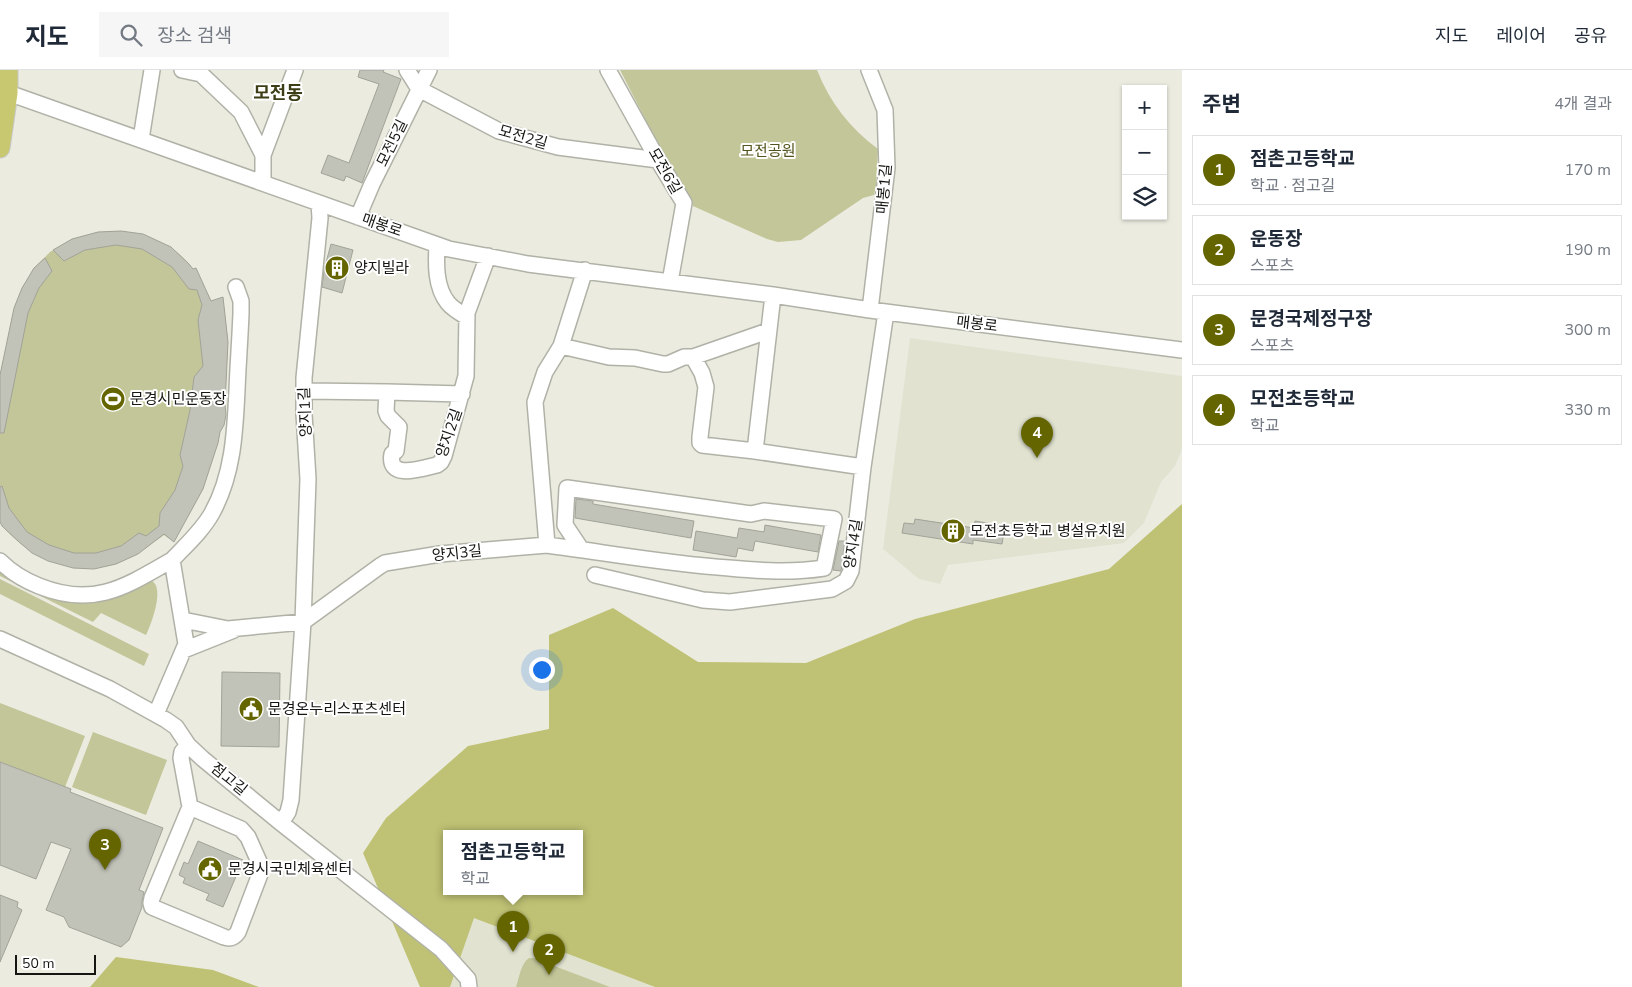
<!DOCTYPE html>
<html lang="ko">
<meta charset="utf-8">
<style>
body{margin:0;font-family:"Nunito Sans","Noto Sans KR",sans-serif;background:#f6f6f7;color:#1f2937}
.controls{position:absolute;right:15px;top:15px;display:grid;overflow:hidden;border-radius:0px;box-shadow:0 1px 4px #0004}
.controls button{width:45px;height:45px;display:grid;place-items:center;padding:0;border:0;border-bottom:1px solid #e0e1e3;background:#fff;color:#1f2937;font:25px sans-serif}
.scale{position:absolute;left:15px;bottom:12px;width:81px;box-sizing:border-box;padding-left:5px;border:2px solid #151511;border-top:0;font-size:14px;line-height:18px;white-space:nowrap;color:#151511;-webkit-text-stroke:4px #fff;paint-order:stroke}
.you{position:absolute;left:541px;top:599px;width:18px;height:18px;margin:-12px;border:4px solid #fff;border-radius:50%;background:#1a73e8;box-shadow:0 0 0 8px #1a73e833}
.badge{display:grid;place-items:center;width:32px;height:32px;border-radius:50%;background:#656500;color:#fff;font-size:16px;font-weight:700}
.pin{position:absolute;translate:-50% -41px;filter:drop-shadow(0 1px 2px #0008)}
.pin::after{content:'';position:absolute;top:26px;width:18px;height:15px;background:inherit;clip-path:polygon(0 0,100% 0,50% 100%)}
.popup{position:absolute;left:443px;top:760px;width:140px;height:65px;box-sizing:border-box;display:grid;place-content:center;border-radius:0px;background:#fff;filter:drop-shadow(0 1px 4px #0005);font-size:16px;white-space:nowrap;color:#747a83}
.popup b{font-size:19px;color:#1f2937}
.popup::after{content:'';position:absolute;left:50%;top:100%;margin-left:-10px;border:10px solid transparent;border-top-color:#fff}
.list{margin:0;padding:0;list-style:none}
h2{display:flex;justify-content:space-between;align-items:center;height:65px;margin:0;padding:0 20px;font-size:21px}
h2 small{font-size:16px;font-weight:400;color:#747a83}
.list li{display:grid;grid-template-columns:32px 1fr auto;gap:15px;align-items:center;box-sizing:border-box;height:70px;margin:0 10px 10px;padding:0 10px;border:1px solid #e0e1e3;border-radius:0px}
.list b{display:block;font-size:19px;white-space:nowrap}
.list p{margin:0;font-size:16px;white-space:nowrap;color:#747a83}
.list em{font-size:16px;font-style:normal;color:#747a83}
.icon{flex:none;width:28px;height:28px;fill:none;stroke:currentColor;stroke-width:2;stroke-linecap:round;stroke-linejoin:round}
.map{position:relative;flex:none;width:1182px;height:917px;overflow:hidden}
header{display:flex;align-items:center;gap:30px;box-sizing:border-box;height:70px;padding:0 25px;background:#fff;border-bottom:1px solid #e0e1e3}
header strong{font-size:24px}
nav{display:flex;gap:28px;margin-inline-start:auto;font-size:18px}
.search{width:350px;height:45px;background:#f6f6f7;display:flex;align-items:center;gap:12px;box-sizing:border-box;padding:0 18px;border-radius:0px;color:#747a83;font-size:19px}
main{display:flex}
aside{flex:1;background:#fff}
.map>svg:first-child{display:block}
</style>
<header>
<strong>지도</strong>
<div class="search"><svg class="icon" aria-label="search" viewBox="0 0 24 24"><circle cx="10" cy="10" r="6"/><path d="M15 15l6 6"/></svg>장소 검색</div>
<nav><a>지도</a><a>레이어</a><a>공유</a></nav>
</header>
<main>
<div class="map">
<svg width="1182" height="917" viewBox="0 0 1182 917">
<rect width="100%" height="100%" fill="#ebebe0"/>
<path fill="#e1e3d0" d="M910 268 1182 306V379L1175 396 1161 412 1144 453 1124 473 948 495 940 514 919 509 883 479Z
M474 847 655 917H450Z"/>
<path fill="#c3c698" d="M620 0H817C830 33 850 58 878 79L876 116 874 125 863 128 801 170 778 172 767 169 693 136 680 117Z
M121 161C170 168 191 187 211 231L223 227 228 272 224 355 220 362 218 373 203 419 174 472 164 465C148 476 134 488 115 494 78 505 40 493 13 467 8 462 3 458 0 452V305L14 238 22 218 34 198 50 182 72 169 98 162Z
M0 498 58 528 72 533 98 530 149 510C167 513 151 555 146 565L101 543 93 552 0 506Z
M0 509 149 584 144 596 0 524Z
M0 633 85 666 65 717 0 692Z
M93 662 167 690 146 745 72 717Z
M529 888H533L610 917H516C519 908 521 893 529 888Z"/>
<path fill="#bfc274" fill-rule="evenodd" d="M1182 434V917H655L474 848 450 917H420L363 783 386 748 468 676 549 659V565L613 538 698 592 806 593 915 549 1109 499ZM447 763H579V821H447Z
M116 887 213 900 259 917H90Z"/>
<path fill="#c2c3b8" stroke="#a2a398" d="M360 0H384L383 2 401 9 362 113 346 106 344 111 321 103 328 85 349 93 379 14 358 7Z
M121 161 143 164 171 177 189 194 193 199 196 198 211 231 223 227 228 272 225 334 226 345 224 355 220 362 218 373 203 419 174 472 164 464 138 484 116 494 94 499 73 498 48 491 32 483 18 471 2 456 0 452V417L2 416 9 438 27 462 49 475 74 483H96L121 476 139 463 146 466 159 456 160 443 175 420 183 396 180 385 190 340 194 307 203 296 198 250 202 235 197 220 189 219 172 197 142 179 116 175 85 180 64 191 53 180 72 169 98 162Z
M331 174 353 180 342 223 322 217 324 200Z
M45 188 52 201 39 218 28 243 4 363H0V305L14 238 22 218 34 198Z
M576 429 593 431V434L694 451 691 468 575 448Z
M915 449 974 458 975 451 1005 456 1002 474 973 470V474L902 463 904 453 914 454Z
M765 455 821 465 818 482 755 471 753 481 738 478 736 487 693 480 696 461 737 468 739 458 764 462Z
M839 471H845L841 501 833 500Z
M222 602 280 603 279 677 221 676Z
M0 692 71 719 70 722 163 758 139 820 144 822 142 831V837L129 870 121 877 69 857 64 847 46 840 71 779 51 772 36 809 0 795Z
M198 771 243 790 223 837 206 830 209 824 183 813 185 808 179 805 184 792 188 794Z
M0 825 18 832 17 837 22 840 0 892Z"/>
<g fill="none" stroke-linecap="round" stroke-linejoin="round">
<defs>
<path id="minor" d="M182 0 201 4 241 42 263 85
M407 0 419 19 499 61 558 77 658 90
M608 0 658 90 684 133 670 212
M869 0 885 40 887 98 870 240
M0 20 449 179 528 194 773 225 870 240 1182 280
M141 69 152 0
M263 113V85L295 0
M358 147 372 114 429 0
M437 175C436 193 435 217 448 233 453 239 460 243 467 247
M561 276 609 287 635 288 663 294H668L684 287H693L702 303 706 317 700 367V373L702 375 755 381 863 397
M693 287 768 261
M304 321 387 322 386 341 388 346 399 357 396 381 392 384C387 411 423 398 437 395L441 392 444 386 466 306 467 243 488 186
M387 322 462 324
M755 381 773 225
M547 475C608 483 668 494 729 498 761 501 792 503 824 498L834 449 764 441 751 444 567 418 565 455 581 479
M172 490C186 475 202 461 212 443 233 405 235 363 237 320 238 294 240 269 241 243V231L236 217
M0 491C11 502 24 510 39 516 94 538 125 517 172 490L186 574 156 644
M595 505 703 530 730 532 832 519 846 511 851 501 863 397 886 242
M183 550 228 559 303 552 380 496 385 493 440 484 547 475 535 332 545 302 561 276 585 200
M0 569 110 619 166 650 176 657 188 675 203 689 281 753 441 879 468 909 469 917
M184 580 234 560
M188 675 182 682 181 688 190 737 241 759 248 767 260 794V804L238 862C234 868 230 869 224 867L152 837 151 833 152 828 190 737
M281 753 288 742 291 730 303 552 308 409 304 344V308L320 148 319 133"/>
<path id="major" d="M0 78 8 23V0"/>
</defs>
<use href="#minor" stroke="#b1b2a7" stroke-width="18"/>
<use href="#major" stroke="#c7c7c6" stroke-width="21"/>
<use href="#minor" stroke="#fff" stroke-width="15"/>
<use href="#major" stroke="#c8c871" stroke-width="19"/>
</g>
<defs>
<symbol id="building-disc" viewBox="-11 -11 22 22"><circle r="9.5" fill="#656500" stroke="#fff"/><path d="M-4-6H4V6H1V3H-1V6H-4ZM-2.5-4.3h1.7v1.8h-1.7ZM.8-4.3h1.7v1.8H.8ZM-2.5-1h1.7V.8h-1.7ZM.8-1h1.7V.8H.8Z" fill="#fff"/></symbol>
<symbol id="stadium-disc" viewBox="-11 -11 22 22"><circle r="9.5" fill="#656500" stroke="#fff"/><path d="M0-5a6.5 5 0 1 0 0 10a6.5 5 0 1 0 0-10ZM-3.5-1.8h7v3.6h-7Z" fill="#fff"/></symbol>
<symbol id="civic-disc" viewBox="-11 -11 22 22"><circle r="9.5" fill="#656500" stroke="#fff"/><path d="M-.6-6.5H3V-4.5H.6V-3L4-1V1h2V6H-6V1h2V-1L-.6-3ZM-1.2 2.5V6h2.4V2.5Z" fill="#fff"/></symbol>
</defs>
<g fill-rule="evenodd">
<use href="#building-disc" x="323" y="184" width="28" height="28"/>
<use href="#stadium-disc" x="99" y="315" width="28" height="28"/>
<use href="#building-disc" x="939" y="447" width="28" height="28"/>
<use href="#civic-disc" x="237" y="625" width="28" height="28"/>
<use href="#civic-disc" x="196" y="785" width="28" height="28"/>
</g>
<g text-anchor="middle" stroke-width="4" stroke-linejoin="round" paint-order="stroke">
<g font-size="15" fill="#151511" stroke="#fff">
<text transform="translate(523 67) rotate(16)" y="5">모전2길</text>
<text transform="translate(392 73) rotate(-64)" y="5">모전5길</text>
<text transform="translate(665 101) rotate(60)" y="5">모전6길</text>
<text transform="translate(884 119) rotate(-85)" y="5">매봉1길</text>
<text transform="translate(382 155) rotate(19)" y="5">매봉로</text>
<text transform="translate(977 254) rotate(7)" y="5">매봉로</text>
<text transform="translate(305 342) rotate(-92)" y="5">양지1길</text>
<text transform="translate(449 363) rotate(-71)" y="5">양지2길</text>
<text transform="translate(853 474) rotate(-81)" y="5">양지4길</text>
<text transform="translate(457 483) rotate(-6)" y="5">양지3길</text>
<text transform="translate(229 709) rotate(39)" y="5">점고길</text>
</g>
<g font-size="15" fill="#53541b" stroke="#fff">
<text x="768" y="86">모전공원</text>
</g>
<g font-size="15" fill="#151511" stroke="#fff" text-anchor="start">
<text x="354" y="203">양지빌라</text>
<text x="130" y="334">문경시민운동장</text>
<text x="970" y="466">모전초등학교 병설유치원</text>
<text x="268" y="644">문경온누리스포츠센터</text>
<text x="228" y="804">문경시국민체육센터</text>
</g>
<g font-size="18" font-weight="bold" fill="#3d3e15" stroke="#fff">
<text x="278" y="29">모전동</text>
</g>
</g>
</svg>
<div class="controls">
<button>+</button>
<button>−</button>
<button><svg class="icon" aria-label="layers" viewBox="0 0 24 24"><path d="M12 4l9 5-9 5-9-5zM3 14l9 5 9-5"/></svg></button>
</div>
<div class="scale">50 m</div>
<div class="you"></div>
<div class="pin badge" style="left:513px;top:882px">1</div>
<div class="popup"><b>점촌고등학교</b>학교</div>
<div class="pin badge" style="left:549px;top:905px">2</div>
<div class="pin badge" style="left:105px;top:800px">3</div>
<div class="pin badge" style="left:1037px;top:388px">4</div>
</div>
<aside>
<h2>주변<small>4개 결과</small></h2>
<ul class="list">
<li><span class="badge">1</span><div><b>점촌고등학교</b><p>학교 · 점고길</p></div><em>170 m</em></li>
<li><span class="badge">2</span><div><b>운동장</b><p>스포츠</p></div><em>190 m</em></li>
<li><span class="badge">3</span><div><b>문경국제정구장</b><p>스포츠</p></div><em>300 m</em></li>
<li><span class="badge">4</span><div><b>모전초등학교</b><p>학교</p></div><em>330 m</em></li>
</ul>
</aside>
</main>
